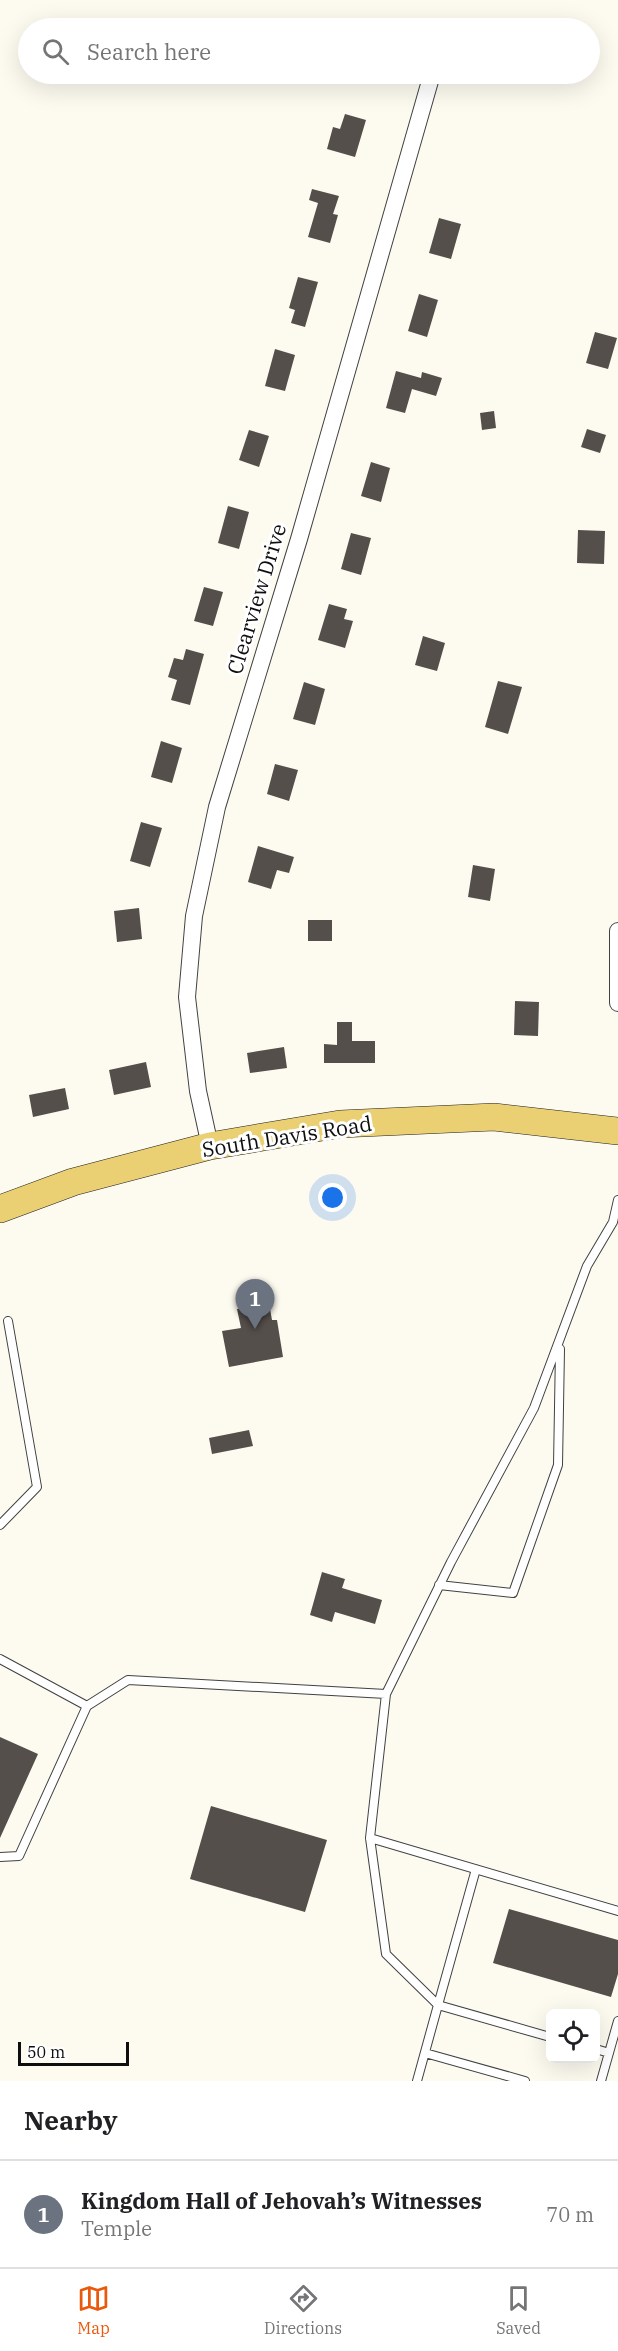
<!DOCTYPE html>
<meta charset="utf-8">
<style>
body{margin:0;font-family:"IBM Plex Serif",serif;background:#f2f2f2;color:#202124}
.controls{position:absolute;right:18px;bottom:18px;display:grid;overflow:hidden;border-radius:9px;box-shadow:0 6px 24px #0002}
.controls button{width:54px;height:54px;display:grid;place-items:center;padding:0;border:0;border-bottom:2px solid #e0e0e0;background:#fff;color:#202124;font:30px sans-serif}
.scale{position:absolute;left:18px;bottom:15px;width:111px;box-sizing:border-box;padding-left:6px;border:3px solid #0e0e0e;border-top:0;font-size:16px;line-height:21px;white-space:nowrap;color:#0e0e0e;-webkit-text-stroke:4px #fff;paint-order:stroke}
.you{position:absolute;left:333px;top:1198px;width:21px;height:21px;margin:-15px;border:4px solid #fff;border-radius:50%;background:#1a73e8;box-shadow:0 0 0 9px #1a73e833}
.badge{display:grid;place-items:center;width:39px;height:39px;border-radius:50%;background:#ea580c;color:#fff;font-size:20px;font-weight:700}
.pin{position:absolute;translate:-50% -50px;filter:drop-shadow(0 2px 3px #0008)}
.pin::after{content:'';position:absolute;top:32px;width:21px;height:18px;background:inherit;clip-path:polygon(0 0,100% 0,50% 100%)}
.list{margin:0;padding:0;list-style:none}
h2{display:flex;justify-content:space-between;align-items:center;height:78px;margin:0;padding:0 24px;font-size:26px}
h2 small{font-size:20px;font-weight:400;color:#757577}
.list li{display:grid;grid-template-columns:39px 1fr auto;gap:18px;align-items:center;box-sizing:border-box;height:108px;padding:0 24px;border-top:2px solid #e0e0e0}
.list b{display:block;font-size:22px;white-space:nowrap}
.list p{margin:0;font-size:20px;white-space:nowrap;color:#757577}
.list em{font-size:20px;font-style:normal;color:#757577}
.icon{flex:none;width:33px;height:33px;fill:none;stroke:currentColor;stroke-width:2;stroke-linecap:round;stroke-linejoin:round}
.map{position:relative;flex:none;width:618px;height:2081px;overflow:hidden}
.search{position:absolute;background:#fff;box-shadow:0 6px 24px #0002;left:18px;right:18px;top:18px;height:66px;display:flex;align-items:center;gap:15px;box-sizing:border-box;padding:0 21px;border-radius:33px;color:#757577;font-size:22px}
.sheet{height:186px;background:#fff}
nav{display:flex;justify-content:space-around;align-items:center;box-sizing:border-box;height:84px;border-top:2px solid #e0e0e0;background:#fff;font-size:16px;color:#757577}
nav a{display:grid;justify-items:center;gap:3px}
nav .on{color:#ea580c}
.map>svg:first-child{display:block}
</style>
<div class="map">
<svg width="618" height="2081" viewBox="0 0 618 2081">
<rect width="100%" height="100%" fill="#fdfbf0"/>
<path fill="#554f4b" d="M345 114 366 120 355 157 327 149 333 127 340 129Z
M312 189 339 196 333 214 338 215 330 243 308 237 318 203 309 200Z
M439 218 461 224 451 259 429 253Z
M298 277 318 282 305 327 291 323 295 310 289 308Z
M419 294 438 300 427 337 408 331Z
M595 332 617 338 608 369 586 363Z
M275 349 295 355 285 391 265 386Z
M396 371 421 378 422 372 442 378 436 396 412 389 405 413 386 408Z
M494 411 496 428 482 430 480 413Z
M587 429 606 435 600 453 581 447Z
M249 430 269 436 259 467 239 460Z
M371 462 390 468 381 502 361 496Z
M228 506 249 512 239 549 218 543Z
M578 530 605 531 604 564 577 563Z
M351 533 371 538 361 575 341 569Z
M204 587 223 592 213 626 194 621Z
M329 604 347 609 344 619 353 621 345 648 318 640Z
M423 636 445 643 437 671 415 665Z
M186 649 204 654 190 705 171 700 177 680 168 677 174 658 183 660Z
M498 681 522 687 508 734 485 727Z
M304 682 325 689 315 725 293 719Z
M161 741 182 748 172 783 151 777Z
M275 764 298 770 289 801 267 794Z
M141 822 162 828 150 867 130 861Z
M258 846 294 857 289 873 277 870 271 889 248 882Z
M473 865 495 869 490 901 468 897Z
M139 908 142 939 117 942 114 911Z
M308 920H332V941H308Z
M515 1001 539 1002 538 1036 514 1035Z
M337 1022H352V1041H375V1063H324V1044L337 1045Z
M284 1047 287 1068 250 1073 247 1053Z
M146 1062 151 1087 114 1095 109 1070Z
M65 1088 69 1109 33 1117 29 1095Z
M262 1291 264 1303H269L272 1320H277L283 1357 229 1367 222 1331 241 1328 237 1309 245 1308 243 1295Z
M249 1430 253 1446 212 1454 209 1438Z
M322 1572 345 1579 342 1588 382 1600 375 1624 335 1612 332 1622 310 1615Z
M0 1737 38 1754 0 1838Z
M211 1806 327 1840 305 1912 190 1879Z
M509 1909 618 1940V1974L611 1997 493 1963Z"/>
<g fill="none" stroke-linecap="round" stroke-linejoin="round">
<defs>
<path id="service" d="M0 1525 37 1487 8 1321
M439 1585 513 1593 558 1465 560 1349
M0 1659 87 1706
M370 1838 618 1911
M0 1857 19 1856 87 1706 128 1680 386 1694
M476 1869 438 2005 550 2037
M596 2049 609 2053
M425 2053 525 2081
M417 2081 438 2005 386 1954 370 1838 386 1694 451 1562 534 1408 587 1266 613 1222 618 1200
M601 2081 618 2021"/>
<path id="minor" d="M618 931V1003
M210 1146 198 1091 187 997 194 916 217 807 299 539 432 74"/>
<path id="primary" d="M0 1209 73 1182 210 1146 340 1124 494 1117 618 1131"/>
</defs>
<use href="#service" stroke="#414141" stroke-width="10"/>
<use href="#minor" stroke="#414141" stroke-width="18"/>
<use href="#primary" stroke="#1f1f1f" stroke-width="28"/>
<use href="#service" stroke="#fff" stroke-width="8"/>
<use href="#minor" stroke="#fff" stroke-width="16"/>
<use href="#primary" stroke="#ebcf73" stroke-width="27"/>
</g>
<g text-anchor="middle" stroke-width="6" stroke-linejoin="round" paint-order="stroke">
<g font-size="21" fill="#0e0e0e" stroke="#fff">
<text transform="translate(257 599) rotate(-73)" y="7">Clearview Drive</text>
<text transform="translate(287 1137) rotate(-9)" y="7">South Davis Road</text>
</g>
</g>
</svg>
<div class="controls">
<button><svg class="icon" aria-label="locate" viewBox="0 0 24 24"><circle cx="12" cy="12" r="6"/><path d="M12 2v4M12 18v4M2 12h4M18 12h4"/></svg></button>
</div>
<div class="scale">50 m</div>
<div class="you"></div>
<div class="pin badge" style="left:255px;top:1329px;background:#6b7280">1</div>
<div class="search"><svg class="icon" aria-label="search" viewBox="0 0 24 24"><circle cx="10" cy="10" r="6"/><path d="M15 15l6 6"/></svg>Search here</div>
</div>
<section class="sheet">
<h2>Nearby<small></small></h2>
<ul class="list">
<li><span class="badge" style="background:#6b7280">1</span><div><b>Kingdom Hall of Jehovah’s Witnesses</b><p>Temple</p></div><em>70 m</em></li>
</ul>
</section>
<nav>
<a class="on"><svg class="icon" aria-label="map" viewBox="0 0 24 24"><path d="M3 6l6-2 6 2 6-2v14l-6 2-6-2-6 2zM9 4v14M15 6v14"/></svg>Map</a>
<a><svg class="icon" aria-label="directions" viewBox="0 0 24 24"><path d="M12 3l9 9-9 9-9-9zM9 14v-3h6M13 9l2 2-2 2"/></svg>Directions</a>
<a><svg class="icon" aria-label="saved" viewBox="0 0 24 24"><path d="M7 4h10v16l-5-4-5 4z"/></svg>Saved</a>
</nav>
